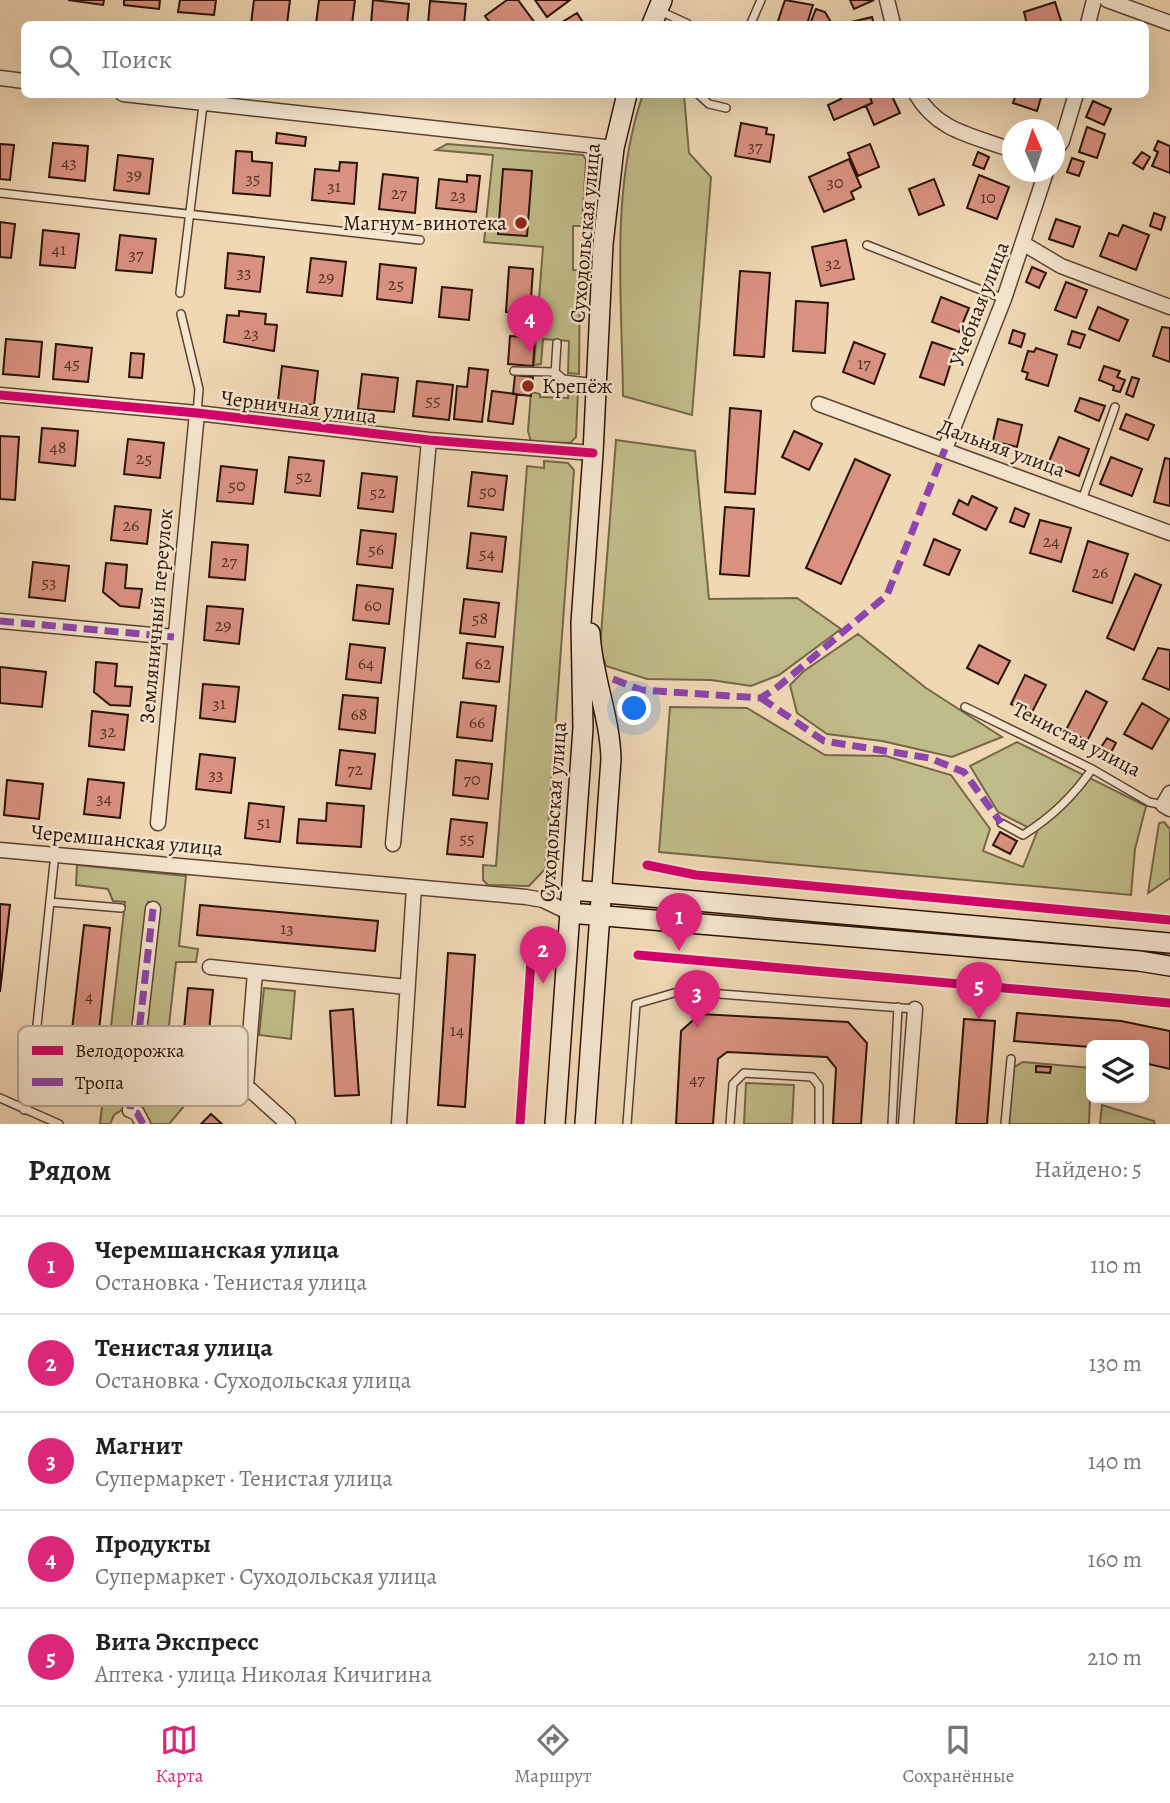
<!DOCTYPE html>
<html lang="ru">
<meta charset="utf-8">
<style>
body{margin:0;font-family:Alegreya,serif;background:#f2f2f2;color:#222}
.controls{position:absolute;right:21px;bottom:21px;display:grid;overflow:hidden;border-radius:10px;box-shadow:0 7px 28px #0002}
.controls button{width:63px;height:63px;display:grid;place-items:center;padding:0;border:0;border-bottom:2px solid #e0e0e0;background:#fff;color:#222;font:35px sans-serif}
.compass{position:absolute;left:1002px;top:119px;width:63px;height:63px;border-radius:50%;background:#fff;box-shadow:0 7px 28px #0002;rotate:357deg}
.you{position:absolute;left:635px;top:709px;width:24px;height:24px;margin:-18px;border:5px solid #fff;border-radius:50%;background:#1a73e8;box-shadow:0 0 0 10px #1a73e833}
.badge{display:grid;place-items:center;width:46px;height:46px;border-radius:50%;background:#db2777;color:#fff;font-size:23px;font-weight:700}
.pin{position:absolute;translate:-50% -58px;filter:drop-shadow(0 2px 4px #0008)}
.pin::after{content:'';position:absolute;top:37px;width:24px;height:21px;background:inherit;clip-path:polygon(0 0,100% 0,50% 100%)}
.list{margin:0;padding:0;list-style:none}
h2{display:flex;justify-content:space-between;align-items:center;height:91px;margin:0;padding:0 28px;font-size:30px}
h2 small{font-size:23px;font-weight:400;color:#767676}
.list li{display:grid;grid-template-columns:46px 1fr auto;gap:21px;align-items:center;box-sizing:border-box;height:98px;padding:0 28px;border-top:2px solid #e0e0e0}
.list b{display:block;font-size:26px;white-space:nowrap}
.list p{margin:0;font-size:23px;white-space:nowrap;color:#767676}
.list em{font-size:23px;font-style:normal;color:#767676}
.icon{flex:none;width:38px;height:38px;fill:none;stroke:currentColor;stroke-width:2;stroke-linecap:round;stroke-linejoin:round}
.map{position:relative;flex:none;width:1170px;height:1124px;overflow:hidden}
.search{position:absolute;background:#fff;box-shadow:0 7px 28px #0002;left:21px;right:21px;top:21px;height:77px;display:flex;align-items:center;gap:18px;box-sizing:border-box;padding:0 24px;border-radius:10px;color:#767676;font-size:26px}
.sheet{height:581px;background:#fff}
nav{display:flex;justify-content:space-around;align-items:center;box-sizing:border-box;height:98px;border-top:2px solid #e0e0e0;background:#fff;font-size:19px;color:#767676}
nav a{display:grid;justify-items:center;gap:4px}
nav .on{color:#db2777}
.map>svg:first-child{display:block}
</style>
<div class="map">
<svg width="1170" height="1124" viewBox="0 0 1170 1124">
<rect width="100%" height="100%" fill="#f0d8b5"/>
<filter id="stains"><feTurbulence type="fractalNoise" baseFrequency=".00286" numOctaves="4"/><feColorMatrix values="0 0 0 0 .2 0 0 0 0 .09 0 0 0 0 .02 0 0 0 .5 -.17"/></filter>
<radialGradient id="worn" r=".72"><stop offset=".6" stop-color="#630" stop-opacity="0"/><stop offset="1" stop-color="#630" stop-opacity=".3"/></radialGradient>
<path fill="#c0bc89" stroke="#756748" stroke-width="2" d="M643 94 684 95 689 153 711 177 692 415 623 396C622 296 610 190 643 94Z
M447 144 583 155 586 160 582 226H573V270H580L579 374 568 373 569 341 543 339 541 364 534 365 543 247 484 242 493 155 436 150Z
M569 387 577 388 578 391 576 437 570 443 531 442 528 431 531 392 540 394V397L568 398Z
M616 440 695 451 709 599 797 598 841 629 779 675 751 686 711 680 647 679 606 666 600 648Z
M544 461 568 463 574 470 545 869 529 886 488 885 483 880V865L496 866 527 466 544 468Z
M858 634 926 688 1002 737 952 757 882 741 827 734 797 713 790 685 804 671Z
M670 707 747 708 825 755 886 756 951 775 990 829 983 851 1023 867 1037 832 998 812 970 766 1017 742 1146 806 1135 849 1131 895 659 852Z
M1164 822 1170 829V878L1148 893 1159 823Z
M77 865 186 876 179 946 198 949 196 962H176L162 1089 196 1092 169 1124H150L138 1098 159 905 148 902 125 1108 114 1115 110 1124H100L125 902 113 901 108 889 76 885Z
M264 988 295 991 291 1039 259 1035Z
M1023 1062 1091 1068 1089 1124H1009L1014 1067Z
M746 1083 794 1085 792 1124H744Z
M1102 1105 1154 1121 1155 1124H1100Z"/>
<path fill="#d99180" stroke="#2a1206" stroke-width="2" d="M68 0H104L103 5Z
M124 0H160L159 9 124 5Z
M180 0H216L214 15 178 12Z
M254 0H290L287 24H251Z
M319 0H355L352 24H316Z
M373 0 409 4 407 24H371Z
M507 0H518L535 23 491 24 485 16Z
M535 0H570L547 17Z
M785 0 813 5 807 24H777Z
M850 0H874L854 9Z
M430 1 466 4 464 24H428Z
M1055 2 1062 24H1027L1024 12Z
M816 9 825 12 832 24H810Z
M577 13 584 24H559Z
M872 17 874 24H848L847 23Z
M869 94H891L900 113 874 125 866 106 872 103Z
M869 94 872 103 834 120 828 105 841 99 840 95Z
M1016 94H1042L1037 111 1013 103Z
M1093 101 1111 109 1104 125 1086 117Z
M741 123 767 128 766 134 774 135 770 162 735 156Z
M1087 127 1105 134 1097 158 1079 152Z
M277 133 306 137 305 146 276 143Z
M1158 141 1170 146V173L1152 166 1158 152 1154 150Z
M53 143 88 146 85 181 49 177Z
M0 144 14 145 10 180 0 179Z
M870 144 879 167 858 176 848 153Z
M236 151 252 152V161L272 163 270 196 233 193Z
M978 152 989 157 984 169 973 165Z
M1142 152 1150 157 1143 169 1133 163Z
M118 155 153 159 149 194 114 190Z
M1072 158 1084 162 1079 176 1067 172Z
M849 159 861 187 851 192 854 199 824 212 809 177Z
M340 162 357 163 354 204 312 200 315 169 339 171Z
M503 169 532 171 527 236 498 234Z
M383 174 418 178 415 213 379 209Z
M467 175 480 176 476 212 436 208 439 179 467 182Z
M979 175 1009 187 997 219 967 208Z
M934 179 944 205 919 215 909 189Z
M1154 213 1165 217 1161 230 1150 226Z
M1056 219 1080 227 1073 247 1049 239Z
M0 222 15 224 11 258 0 257Z
M1123 225 1149 235 1136 270 1100 256 1109 233 1118 236Z
M43 230 79 234 75 268 40 265Z
M120 235 156 239 152 273 116 270Z
M846 240 854 279 821 286 812 247Z
M228 253 264 257 260 292 225 288Z
M311 258 346 262 342 296 307 292Z
M380 264 416 268 412 303 377 299Z
M509 267 533 269 530 314 506 312Z
M1032 267 1046 273 1039 288 1026 282Z
M740 271 770 273 764 357 734 355Z
M1066 282 1087 290 1076 318 1055 310Z
M442 287 472 290 469 320 439 317Z
M941 297 969 308 959 332 932 322Z
M796 301 828 303 825 353 793 351Z
M1098 307 1128 320 1119 341 1089 329Z
M239 311 266 314 265 324 277 325 274 351 224 342 227 315 239 316Z
M1162 327 1170 328V362L1153 356Z
M1013 330 1025 334 1021 347 1009 343Z
M1072 331 1085 335 1080 348 1068 344Z
M510 336 535 338 533 366 508 364Z
M6 339 42 342 39 377 3 374Z
M854 342 885 354 874 384 843 372Z
M932 342 955 350 944 385 920 377Z
M56 344 92 348 88 382 53 379Z
M1036 348 1057 355 1048 386 1026 379 1028 373 1022 371 1028 351 1034 352Z
M131 353 144 354 142 378 129 377Z
M282 366 318 371 314 405 278 401Z
M1104 366 1120 371 1117 377 1125 380 1120 392 1113 390 1114 386 1099 380Z
M469 368 488 370 482 422 454 419 457 386 467 387Z
M362 374 398 378 394 412 358 409Z
M515 375 533 377 531 396 513 394Z
M1132 377 1139 379 1133 397 1126 394Z
M417 381 453 385 449 420 413 416Z
M492 391 517 394 513 424 488 421Z
M1080 398 1105 406 1099 421 1075 411Z
M730 408 761 411 755 494 725 492Z
M1126 414 1154 425 1148 440 1120 429Z
M998 419 1022 425 1017 447 993 441Z
M42 428 78 431 75 466 39 462Z
M794 431 822 444 809 470 782 457Z
M0 436 19 437 15 500 0 499Z
M1059 437 1089 449 1079 476 1048 464Z
M128 439 164 443 160 478 124 474Z
M289 457 324 461 320 496 285 492Z
M1111 457 1142 469 1132 496 1100 484Z
M1165 458 1170 459V506L1154 502Z
M855 459 890 475 841 584 806 568Z
M221 466 257 470 253 504 217 501Z
M472 472 507 476 503 510 468 506Z
M362 473 397 477 393 512 358 508Z
M972 496 997 508 986 530 953 514 959 500 968 505Z
M115 506 151 510 147 544 111 540Z
M725 507 754 509 749 576 720 574Z
M1015 508 1029 514 1024 527 1010 522Z
M1040 520 1071 528 1061 562 1030 553Z
M361 530 396 534 392 568 357 564Z
M471 533 506 537 502 572 467 568Z
M934 539 960 550 949 575 924 565Z
M1088 541 1128 554 1112 603 1073 591Z
M212 542 248 545 245 580 209 577Z
M33 562 69 566 65 601 29 597Z
M106 563 127 565 125 588 142 589 139 608 120 606 103 592Z
M1135 574 1161 585 1134 650 1107 638Z
M357 585 393 589 389 624 353 620Z
M464 599 499 603 495 637 460 633Z
M207 606 243 609 239 644 204 640Z
M467 643 503 647 499 682 463 678Z
M350 644 385 648 381 683 346 679Z
M979 645 1010 661 998 684 967 668Z
M1158 648 1170 650V690L1143 679Z
M96 662 117 664 115 686 132 687 130 706 110 705 94 692Z
M0 667 46 672 42 707 0 703Z
M1025 675 1046 685 1031 714 1011 704Z
M203 684 239 687 235 722 200 718Z
M1086 691 1107 702 1087 741 1066 730Z
M343 695 378 698 375 733 339 729Z
M461 702 496 706 492 741 457 737Z
M1142 703 1169 719 1152 749 1124 734Z
M92 711 128 715 124 750 89 746Z
M1107 738 1116 743 1108 758 1098 752Z
M340 750 375 754 371 789 336 785Z
M200 754 235 758 231 793 196 789Z
M456 760 492 764 488 799 453 795Z
M88 779 124 783 120 818 84 814Z
M7 780 43 784 39 819 4 815Z
M249 803 284 807 280 842 245 838Z
M327 803 364 806 361 847 297 843 299 819 326 821Z
M451 819 487 823 483 857 447 854Z
M1000 832 1017 841 1010 854 993 845Z
M0 904 10 905 0 992Z
M200 905 378 921 375 951 197 935Z
M84 925 110 928 95 1068 68 1065Z
M448 953 475 955 465 1107 438 1105Z
M188 988 213 990 205 1073 180 1070Z
M353 1009 359 1095 335 1096 330 1011Z
M1017 1013 1121 1021 1170 1031V1069L1144 1063V1045L1091 1047 1014 1041Z
M700 1014 848 1022 867 1043 861 1124H833L836 1068 827 1057 727 1052 718 1059 713 1124H676L681 1031Z
M964 1019 995 1021 987 1124H956Z
M1036 1066 1051 1067 1050 1073 1036 1072Z
M211 1114 222 1124H201Z"/>
<g fill="none" stroke-linecap="round" stroke-linejoin="round">
<defs>
<path id="lane" d="M660 11 688 24
M751 23 761 0
M698 94 709 104 726 108
M0 193 420 240
M867 245 1004 299
M180 293 203 105
M181 314 199 389 197 413
M514 371 555 372 563 379 596 383
M554 390 557 343
M1082 500 1115 407
M965 707 1092 769 1149 802 1163 805
M1001 823 1023 835C1052 817 1073 797 1092 769
M50 902 121 908
M0 1098 59 1124
M24 1110 30 1092 54 863
M627 1124 636 1004 681 991 915 1009
M730 1124 733 1084 744 1073 812 1077 819 1086V1124
M892 1124 898 1007
M1005 1124 1011 1059"/>
<path id="street" d="M887 0 893 24
M1107 0 1170 23
M1088 24 1094 0
M0 78 24 81
M123 94 614 148
M916 94C938 132 974 136 1012 150
M1054 153 1062 141 1076 94
M1024 244 1061 266 1170 307
M0 395 197 413 429 440 593 453
M819 404 1170 533
M945 449 1004 299 1046 172
M0 621 174 637
M1170 793 1163 805 1170 809
M158 823 197 413
M393 844 429 440
M0 850 526 897 543 900 570 913
M210 967 407 987
M255 972 246 1086 288 1124
M143 1124 137 1113 130 1110 153 909
M399 1124 414 887
M906 1124 915 1009"/>
<path id="secondary" d="M652 24 662 0
M572 890 1170 943
M570 913 1139 961 1170 966
M555 1124 583 728 581 623 593 453 603 244 614 148 627 94
M585 1124 611 759C610 716 592 676 590 633"/>
</defs>
<use href="#lane" stroke="#5c4432" stroke-width="10"/>
<use href="#street" stroke="#5c4432" stroke-width="17"/>
<use href="#secondary" stroke="#2a1206" stroke-width="22"/>
<use href="#lane" stroke="#f5e6cf" stroke-width="7"/>
<use href="#street" stroke="#f5e6cf" stroke-width="14"/>
<use href="#secondary" stroke="#f5e6cf" stroke-width="19"/>
<path stroke="#8e44ad" stroke-width="7" stroke-dasharray="14 7" stroke-linecap="butt" d="M750 24 751 23
M0 621 174 637
M613 679 641 690 761 698 779 686 887 595 945 449
M761 698 824 741 929 758 964 772 1001 823
M143 1124 137 1113 130 1110 153 909"/>
<defs>
<path id="cycleway" d="M0 395 197 413 429 440 593 453
M647 865 696 875 1170 920
M638 955 1170 1003
M520 1124 532 946"/>
</defs>
<use href="#cycleway" stroke="#f5e6cf" stroke-width="13"/>
<use href="#cycleway" stroke="#d6006c" stroke-width="9"/>
</g>
<g fill="#8f2418" stroke="#f5e6cf" stroke-width="2.5">
<circle cx="521" cy="223" r="7"/>
<circle cx="528" cy="386" r="7"/>
</g>
<g text-anchor="middle" stroke-width="5" stroke-linejoin="round" paint-order="stroke">
<g font-size="18" fill="#563224">
<text x="755" y="152">37</text>
<text x="69" y="168">43</text>
<text x="134" y="180">39</text>
<text x="253" y="184">35</text>
<text x="835" y="188">30</text>
<text x="334" y="192">31</text>
<text x="399" y="199">27</text>
<text x="458" y="201">23</text>
<text x="988" y="203">10</text>
<text x="59" y="255">41</text>
<text x="136" y="260">37</text>
<text x="833" y="269">32</text>
<text x="244" y="278">33</text>
<text x="326" y="283">29</text>
<text x="396" y="290">25</text>
<text x="251" y="339">23</text>
<text x="72" y="369">45</text>
<text x="864" y="369">17</text>
<text x="433" y="406">55</text>
<text x="58" y="453">48</text>
<text x="144" y="464">25</text>
<text x="304" y="482">52</text>
<text x="237" y="491">50</text>
<text x="488" y="497">50</text>
<text x="378" y="498">52</text>
<text x="131" y="531">26</text>
<text x="1051" y="547">24</text>
<text x="376" y="555">56</text>
<text x="487" y="559">54</text>
<text x="229" y="567">27</text>
<text x="1100" y="578">26</text>
<text x="49" y="588">53</text>
<text x="373" y="611">60</text>
<text x="480" y="624">58</text>
<text x="223" y="631">29</text>
<text x="366" y="669">64</text>
<text x="483" y="669">62</text>
<text x="219" y="709">31</text>
<text x="359" y="720">68</text>
<text x="477" y="728">66</text>
<text x="108" y="737">32</text>
<text x="355" y="775">72</text>
<text x="216" y="780">33</text>
<text x="472" y="785">70</text>
<text x="104" y="804">34</text>
<text x="264" y="828">51</text>
<text x="467" y="844">55</text>
<text x="287" y="934">13</text>
<text x="89" y="1002">4</text>
<text x="457" y="1036">14</text>
<text x="697" y="1085">47</text>
</g>
<g font-size="21" fill="#2a1206" stroke="#f5e6cf" text-anchor="end">
<text x="507" y="230">Магнум-винотека</text>
<text x="542" y="393" text-anchor="start">Крепёж</text>
</g>
<g font-size="21" fill="#2a1206" stroke="#f5e6cf">
<text transform="translate(585 233) rotate(-85)" y="7">Суходольская улица</text>
<text transform="translate(979 304) rotate(-69)" y="7">Учебная улица</text>
<text transform="translate(299 407) rotate(7)" y="7">Черничная улица</text>
<text transform="translate(1002 448) rotate(20)" y="7">Дальняя улица</text>
<text transform="translate(156 616) rotate(-85)" y="7">Земляничный переулок</text>
<text transform="translate(1077 739) rotate(27)" y="7">Тенистая улица</text>
<text transform="translate(553 812) rotate(-86)" y="7">Суходольская улица</text>
<text transform="translate(127 840) rotate(5)" y="7">Черемшанская улица</text>
</g>
</g>
<rect x="18" y="1026" width="230" height="80" rx="10" fill="#f5e6cf" stroke="#b8a693" stroke-width="2"/>
<rect x="32" y="1046" width="31" height="9" fill="#d6006c"/>
<rect x="32" y="1078" width="31" height="8" fill="#8e44ad"/>
<g font-size="19" fill="#2a1206">
<text x="75" y="1057">Велодорожка</text>
<text x="75" y="1089">Тропа</text>
</g>
<rect width="100%" height="100%" filter="url(#stains)"/>
<rect width="100%" height="100%" fill="url(#worn)"/>
</svg>
<div class="controls">
<button><svg class="icon" aria-label="layers" viewBox="0 0 24 24"><path d="M12 4l9 5-9 5-9-5zM3 14l9 5 9-5"/></svg></button>
</div>
<svg class="compass" viewBox="-18 -18 36 36"><path d="M0-13l5 13h-10z" fill="#e53935"/><path d="M0 13l5-13h-10z" fill="#767676"/></svg>
<div class="you"></div>
<div class="pin badge" style="left:679px;top:951px">1</div>
<div class="pin badge" style="left:543px;top:984px">2</div>
<div class="pin badge" style="left:697px;top:1028px">3</div>
<div class="pin badge" style="left:530px;top:353px">4</div>
<div class="pin badge" style="left:979px;top:1020px">5</div>
<div class="search"><svg class="icon" aria-label="search" viewBox="0 0 24 24"><circle cx="10" cy="10" r="6"/><path d="M15 15l6 6"/></svg>Поиск</div>
</div>
<section class="sheet">
<h2>Рядом<small>Найдено: 5</small></h2>
<ul class="list">
<li><span class="badge">1</span><div><b>Черемшанская улица</b><p>Остановка · Тенистая улица</p></div><em>110 m</em></li>
<li><span class="badge">2</span><div><b>Тенистая улица</b><p>Остановка · Суходольская улица</p></div><em>130 m</em></li>
<li><span class="badge">3</span><div><b>Магнит</b><p>Супермаркет · Тенистая улица</p></div><em>140 m</em></li>
<li><span class="badge">4</span><div><b>Продукты</b><p>Супермаркет · Суходольская улица</p></div><em>160 m</em></li>
<li><span class="badge">5</span><div><b>Вита Экспресс</b><p>Аптека · улица Николая Кичигина</p></div><em>210 m</em></li>
</ul>
</section>
<nav>
<a class="on"><svg class="icon" aria-label="map" viewBox="0 0 24 24"><path d="M3 6l6-2 6 2 6-2v14l-6 2-6-2-6 2zM9 4v14M15 6v14"/></svg>Карта</a>
<a><svg class="icon" aria-label="directions" viewBox="0 0 24 24"><path d="M12 3l9 9-9 9-9-9zM9 14v-3h6M13 9l2 2-2 2"/></svg>Маршрут</a>
<a><svg class="icon" aria-label="saved" viewBox="0 0 24 24"><path d="M7 4h10v16l-5-4-5 4z"/></svg>Сохранённые</a>
</nav>
